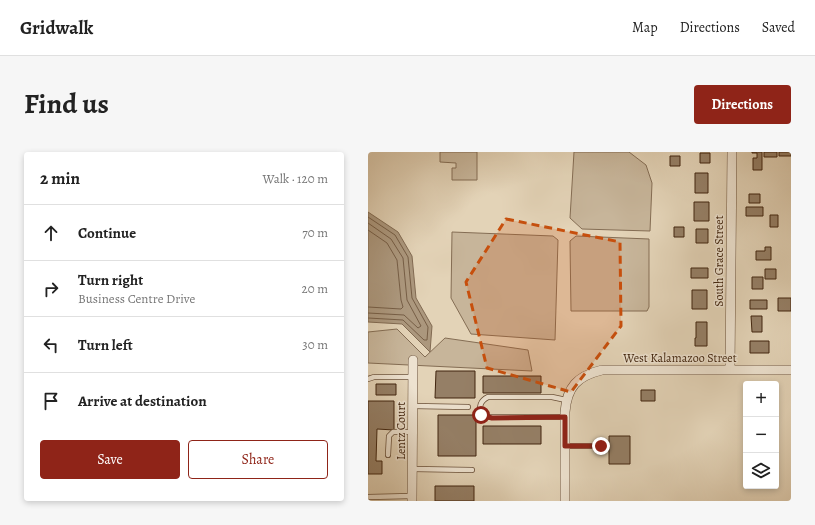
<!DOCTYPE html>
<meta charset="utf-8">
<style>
body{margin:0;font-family:Alegreya,serif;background:#f6f6f6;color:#222}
.controls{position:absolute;right:12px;bottom:12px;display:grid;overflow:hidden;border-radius:4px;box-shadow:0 2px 6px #0003}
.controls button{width:36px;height:36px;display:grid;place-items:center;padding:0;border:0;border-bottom:1px solid #e0e0e0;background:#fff;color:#222;font:20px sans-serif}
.stop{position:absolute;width:12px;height:12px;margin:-9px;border:3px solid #8f2418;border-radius:50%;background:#fff}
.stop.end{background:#8f2418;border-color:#fff;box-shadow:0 1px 4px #0008}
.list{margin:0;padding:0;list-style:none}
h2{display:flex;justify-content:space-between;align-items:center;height:52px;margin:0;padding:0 16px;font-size:17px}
h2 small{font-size:13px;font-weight:400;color:#767676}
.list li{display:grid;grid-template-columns:26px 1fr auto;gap:12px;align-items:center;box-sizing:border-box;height:56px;padding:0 16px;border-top:1px solid #e0e0e0}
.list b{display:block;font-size:15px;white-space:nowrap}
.list p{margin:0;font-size:13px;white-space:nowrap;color:#767676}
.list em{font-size:13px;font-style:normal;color:#767676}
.actions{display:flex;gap:8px;padding:12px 16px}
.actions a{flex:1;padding:9px 0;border:1px solid #8f2418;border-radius:4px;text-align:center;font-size:14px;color:#8f2418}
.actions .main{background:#8f2418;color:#fff}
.icon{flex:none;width:22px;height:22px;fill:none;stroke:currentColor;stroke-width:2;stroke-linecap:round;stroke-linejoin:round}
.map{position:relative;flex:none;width:423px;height:349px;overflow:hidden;border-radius:4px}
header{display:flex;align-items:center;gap:24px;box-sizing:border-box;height:56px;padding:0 20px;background:#fff;border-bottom:1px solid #e0e0e0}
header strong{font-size:19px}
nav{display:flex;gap:22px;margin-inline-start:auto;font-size:14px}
.intro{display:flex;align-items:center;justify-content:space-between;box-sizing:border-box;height:96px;padding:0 24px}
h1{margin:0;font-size:28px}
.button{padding:10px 18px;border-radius:4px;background:#8f2418;color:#fff;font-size:14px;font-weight:700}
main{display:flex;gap:24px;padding:0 24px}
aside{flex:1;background:#fff;border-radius:4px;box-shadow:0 2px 6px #0003}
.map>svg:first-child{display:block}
</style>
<header>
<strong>Gridwalk</strong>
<nav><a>Map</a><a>Directions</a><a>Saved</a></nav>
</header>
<div class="intro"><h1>Find us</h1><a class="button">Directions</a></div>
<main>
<aside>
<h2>2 min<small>Walk · 120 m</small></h2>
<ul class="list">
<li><svg class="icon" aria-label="ahead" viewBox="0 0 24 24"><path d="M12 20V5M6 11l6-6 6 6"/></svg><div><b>Continue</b></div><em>70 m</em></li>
<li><svg class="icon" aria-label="right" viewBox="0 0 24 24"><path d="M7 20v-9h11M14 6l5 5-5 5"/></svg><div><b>Turn right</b><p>Business Centre Drive</p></div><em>20 m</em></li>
<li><svg class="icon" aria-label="left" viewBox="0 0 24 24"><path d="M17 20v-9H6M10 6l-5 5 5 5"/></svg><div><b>Turn left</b></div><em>30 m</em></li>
<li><svg class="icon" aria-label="arrive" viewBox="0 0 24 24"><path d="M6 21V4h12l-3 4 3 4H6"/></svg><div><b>Arrive at destination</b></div></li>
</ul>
<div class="actions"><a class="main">Save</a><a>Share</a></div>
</aside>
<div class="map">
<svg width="423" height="349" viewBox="0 0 423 349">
<rect width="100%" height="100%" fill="#e3d3b7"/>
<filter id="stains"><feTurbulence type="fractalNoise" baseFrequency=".005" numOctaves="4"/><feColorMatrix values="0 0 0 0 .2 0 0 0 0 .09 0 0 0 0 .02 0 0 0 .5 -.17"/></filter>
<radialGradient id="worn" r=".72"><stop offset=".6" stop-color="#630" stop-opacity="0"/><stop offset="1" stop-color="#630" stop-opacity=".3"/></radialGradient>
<path fill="#c7b59a" stroke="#846d54" d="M72 0H109V28H84V16H88V11L72 10Z
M206 0H261L278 13 284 31 282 79 214 77 202 66Z
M84 80 185 84 190 88 187 188 103 182 83 146Z
M208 84 281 87V155L279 159H203L202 89Z
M29 177 57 205 77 186 160 198 164 219 0 211V180Z"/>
<path fill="#ac987e" stroke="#816a52" d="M0 60 30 80 44 104 48 146 64 174 62 200 34 172 0 170Z"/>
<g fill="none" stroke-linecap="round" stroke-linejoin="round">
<path stroke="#765e46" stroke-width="1" d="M0 65 27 83 40 105 44 146 60 175 59 188H56L35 168 0 166
M0 71 23 87 35 106 39 148 53 174 50 176 36 163 0 161
M0 78 19 91 29 108 33 148 35 155 33 157 0 155"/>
</g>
<path fill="#957f66" stroke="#41250f" d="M384 0H394V18H385V6H389V1H384Z
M396 0H409V5H396Z
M411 0H423V4H411Z
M332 1H342V11H332Z
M302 4H312V14H302Z
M327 21H340V41H327Z
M381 42H392V51H381Z
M326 50H341V69H326Z
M378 55H395V64H378Z
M402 63H410V75H402Z
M306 75H316V85H306Z
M328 77H340V91H328Z
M397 95H403V108H388V99H397Z
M323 116H340V126H323Z
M397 117H408V127H397Z
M384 125H395V137H384Z
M324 138H339V157H324Z
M410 146H423V159H410Z
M382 148H399V157H382Z
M383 164H394V180H384Z
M328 170H339V194H327V186H328Z
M382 189H401V201H382Z
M68 219H107V246H67Z
M115 224H173V241H115Z
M8 232H28V243H8Z
M273 238H287V249H273Z
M0 249H26V278L9 277 8 309H14V322H0Z
M70 263H108V304H70Z
M115 274H173V292H115Z
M241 284H262V312H241Z
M67 334H106V349H67Z"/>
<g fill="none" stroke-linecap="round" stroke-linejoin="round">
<defs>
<path id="lane" d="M0 227 6 225H45
M45 254 100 255
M197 265H119L113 263C111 254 112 249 120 245H184L198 248
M197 294H233
M20 303 21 284 25 280H45
M45 317 104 318
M0 345 44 344"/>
<path id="street" d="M362 218 364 0
M44 349 45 208
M197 349V260C199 235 209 224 234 218H423"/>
</defs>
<use href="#lane" stroke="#6a5039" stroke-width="6"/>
<use href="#street" stroke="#6a5039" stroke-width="10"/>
<use href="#lane" stroke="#ede2d0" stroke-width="4.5"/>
<use href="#street" stroke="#ede2d0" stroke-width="9"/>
</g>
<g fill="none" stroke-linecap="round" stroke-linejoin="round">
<path stroke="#8f2418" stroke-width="5" d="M113 263 124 266 197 265V294H233"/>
</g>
<path fill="#c74f0d" fill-opacity="0.2" stroke="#c74f0d" stroke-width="3" stroke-dasharray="8 5" stroke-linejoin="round" d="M138 67 252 90 253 174 203 240 119 216 98 130Z"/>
<g text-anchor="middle" stroke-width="3" stroke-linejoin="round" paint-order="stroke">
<g font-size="12" fill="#41250f" stroke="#ede2d0">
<text transform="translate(351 109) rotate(-90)" y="4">South Grace Street</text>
<text x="312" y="210">West Kalamazoo Street</text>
<text transform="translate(33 279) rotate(-90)" y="4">Lentz Court</text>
</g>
</g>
<rect width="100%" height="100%" filter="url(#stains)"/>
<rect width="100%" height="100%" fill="url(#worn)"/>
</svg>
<div class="controls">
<button>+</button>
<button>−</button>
<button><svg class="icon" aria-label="layers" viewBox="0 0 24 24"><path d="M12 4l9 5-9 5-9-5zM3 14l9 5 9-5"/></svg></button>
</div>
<div class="stop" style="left:113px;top:263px"></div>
<div class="stop end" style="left:233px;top:294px"></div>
</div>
</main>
